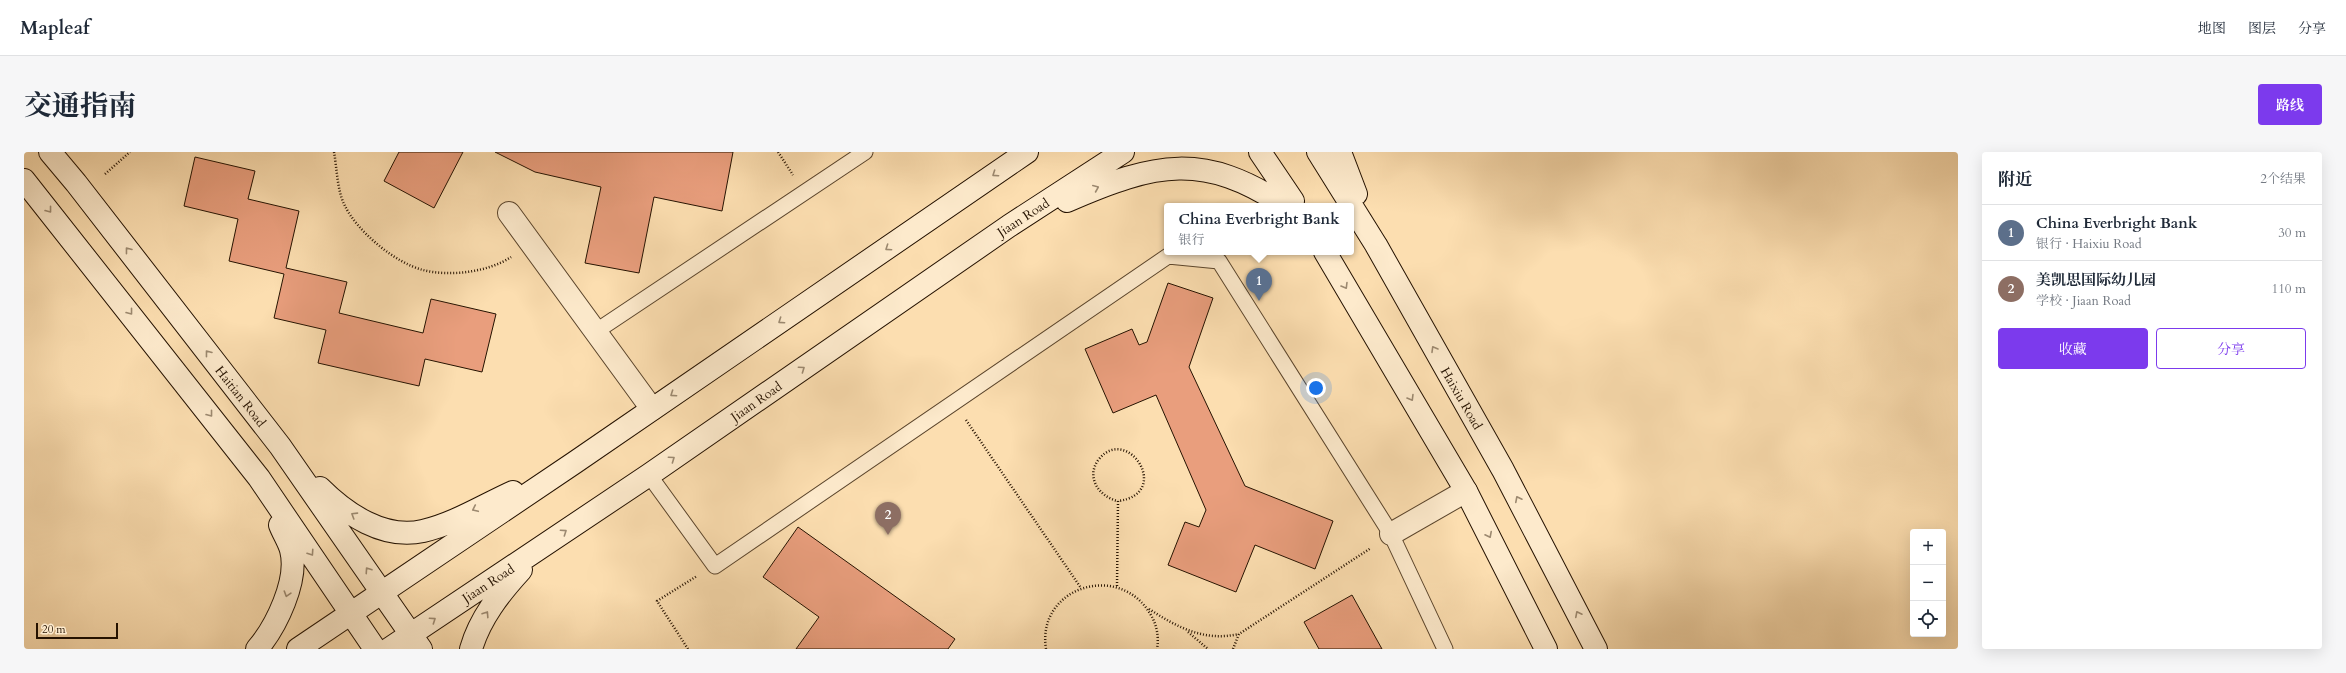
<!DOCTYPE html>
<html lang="zh">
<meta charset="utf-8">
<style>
body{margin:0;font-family:Cardo,"Noto Serif SC",serif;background:#f6f6f7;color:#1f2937}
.controls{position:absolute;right:12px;bottom:12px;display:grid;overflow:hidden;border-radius:4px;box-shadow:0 4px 16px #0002}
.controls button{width:36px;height:36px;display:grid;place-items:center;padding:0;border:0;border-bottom:1px solid #e0e1e3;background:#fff;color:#1f2937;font:20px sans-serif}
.scale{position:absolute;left:12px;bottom:10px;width:82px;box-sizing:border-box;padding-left:4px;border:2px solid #251200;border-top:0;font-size:11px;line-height:14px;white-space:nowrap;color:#251200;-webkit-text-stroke:3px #fdeacc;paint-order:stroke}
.you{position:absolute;left:1292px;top:236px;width:14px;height:14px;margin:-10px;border:3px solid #fff;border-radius:50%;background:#1a73e8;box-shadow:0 0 0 6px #1a73e833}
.badge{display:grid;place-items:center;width:26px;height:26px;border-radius:50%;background:#7c3aed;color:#fff;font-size:13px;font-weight:700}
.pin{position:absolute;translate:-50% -33px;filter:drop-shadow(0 1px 2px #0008)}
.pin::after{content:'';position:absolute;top:21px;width:14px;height:12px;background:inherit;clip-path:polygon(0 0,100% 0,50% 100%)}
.popup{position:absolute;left:1140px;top:51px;width:190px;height:52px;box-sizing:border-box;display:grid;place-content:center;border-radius:4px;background:#fff;filter:drop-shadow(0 1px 3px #0005);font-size:13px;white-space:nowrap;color:#747a83}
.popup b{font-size:15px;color:#1f2937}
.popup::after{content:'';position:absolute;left:50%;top:100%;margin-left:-8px;border:8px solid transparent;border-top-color:#fff}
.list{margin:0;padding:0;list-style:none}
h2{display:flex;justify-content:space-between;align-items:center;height:52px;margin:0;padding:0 16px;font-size:17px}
h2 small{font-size:13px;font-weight:400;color:#747a83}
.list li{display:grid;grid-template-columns:26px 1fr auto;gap:12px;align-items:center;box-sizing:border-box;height:56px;padding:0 16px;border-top:1px solid #e0e1e3}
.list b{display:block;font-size:15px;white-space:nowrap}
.list p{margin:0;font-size:13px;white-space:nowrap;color:#747a83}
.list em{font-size:13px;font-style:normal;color:#747a83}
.actions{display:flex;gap:8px;padding:12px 16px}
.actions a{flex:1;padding:9px 0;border:1px solid #7c3aed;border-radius:4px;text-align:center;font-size:14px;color:#7c3aed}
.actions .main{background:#7c3aed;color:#fff}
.icon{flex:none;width:22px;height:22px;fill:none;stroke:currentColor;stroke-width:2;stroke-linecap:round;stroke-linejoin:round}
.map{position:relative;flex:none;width:1934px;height:497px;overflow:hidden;border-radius:4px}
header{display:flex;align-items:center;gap:24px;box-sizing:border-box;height:56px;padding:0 20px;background:#fff;border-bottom:1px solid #e0e1e3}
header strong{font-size:19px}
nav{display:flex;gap:22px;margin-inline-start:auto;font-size:14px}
.intro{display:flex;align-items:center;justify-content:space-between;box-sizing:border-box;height:96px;padding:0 24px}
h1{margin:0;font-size:28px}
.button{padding:10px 18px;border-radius:4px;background:#7c3aed;color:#fff;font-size:14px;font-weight:700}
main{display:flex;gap:24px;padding:0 24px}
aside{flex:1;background:#fff;border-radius:4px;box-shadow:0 4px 16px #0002}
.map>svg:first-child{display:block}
</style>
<header>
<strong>Mapleaf</strong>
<nav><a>地图</a><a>图层</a><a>分享</a></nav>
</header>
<div class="intro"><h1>交通指南</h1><a class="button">路线</a></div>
<main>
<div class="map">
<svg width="1934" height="497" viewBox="0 0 1934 497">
<rect width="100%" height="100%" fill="#fcdeb0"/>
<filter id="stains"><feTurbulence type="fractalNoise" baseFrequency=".005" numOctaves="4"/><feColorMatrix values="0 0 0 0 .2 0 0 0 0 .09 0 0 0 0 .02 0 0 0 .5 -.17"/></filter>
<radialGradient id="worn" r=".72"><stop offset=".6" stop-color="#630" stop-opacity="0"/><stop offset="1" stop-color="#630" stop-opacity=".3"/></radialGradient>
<path fill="#e99e7d" stroke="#251200" d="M375 0H439L410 56 360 29Z
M471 0H709L698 59 630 45 615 121 561 111 577 35 511 20Z
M171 5 231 19 224 47 275 59 262 116 323 130 315 161 399 181 407 147 472 162 458 220 401 207 395 234 294 211 302 178 250 166 260 122 205 109 214 67 160 54Z
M1144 131 1189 146 1165 215 1221 334 1309 369 1291 417 1231 393 1212 440 1144 413 1161 370 1175 375 1182 358 1132 243 1089 261 1061 197 1108 177 1115 193 1123 190Z
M774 375 931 487 924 497H772L795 465 739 425Z
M1328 443 1358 497H1295L1280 470Z"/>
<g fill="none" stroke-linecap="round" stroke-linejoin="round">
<defs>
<path id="lane" d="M571 180 841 0
M625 323 691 414 1144 104 1195 109 1367 382 1421 497"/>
<path id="street" d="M485 61 628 257
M1367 382 1442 339"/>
<path id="secondary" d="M26 0 52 31 256 294 397 497
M1236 0 1269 49
M1294 0 1352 93 1479 318 1572 497
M1316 0 1332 42
M0 28 235 326 351 497
M1043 49C1132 10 1180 0 1261 54
M1301 100 1442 339 1522 497
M296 336C322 362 360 388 399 379 430 372 460 353 489 340
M233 497C252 475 275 428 267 398 265 390 259 381 256 373
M274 497 550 311 1003 0
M365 497 625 323 985 74 1099 0
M447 497C456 466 476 441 497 418"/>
</defs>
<use href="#lane" stroke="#5b452c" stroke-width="17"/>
<use href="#street" stroke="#5b452c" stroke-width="24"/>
<use href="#secondary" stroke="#251200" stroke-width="24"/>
<path stroke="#251200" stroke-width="2.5" stroke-dasharray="1 2" stroke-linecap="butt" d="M310 0C313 16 313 39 321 54 333 79 371 111 399 118 425 125 465 120 487 105
M754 0 769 23
M81 22 106 0
M942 268 1057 436
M1093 434 1094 349C1149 342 1104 272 1075 307 1061 325 1075 345 1094 349
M1125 457C1153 475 1180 490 1215 482
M1164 480 1184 497
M664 497 633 449 673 424
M1022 497C1012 434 1098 408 1128 465 1133 474 1135 486 1133 497
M1209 497 1215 482 1347 396"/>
<use href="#lane" stroke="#fdeacc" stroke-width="15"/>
<use href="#street" stroke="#fdeacc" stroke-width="22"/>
<use href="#secondary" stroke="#fdeacc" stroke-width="22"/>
</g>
<defs><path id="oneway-chevron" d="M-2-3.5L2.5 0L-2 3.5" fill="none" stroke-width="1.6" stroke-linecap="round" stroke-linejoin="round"/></defs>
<g stroke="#9c8970">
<use href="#oneway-chevron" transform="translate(971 22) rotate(146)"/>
<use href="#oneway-chevron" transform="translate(1072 36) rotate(-23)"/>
<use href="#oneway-chevron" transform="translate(25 58) rotate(52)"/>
<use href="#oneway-chevron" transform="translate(864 96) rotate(146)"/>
<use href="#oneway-chevron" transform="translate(104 98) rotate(-128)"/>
<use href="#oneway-chevron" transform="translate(1321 134) rotate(59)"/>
<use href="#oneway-chevron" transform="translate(106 160) rotate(52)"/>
<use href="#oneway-chevron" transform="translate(757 169) rotate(146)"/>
<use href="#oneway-chevron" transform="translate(1410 197) rotate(-120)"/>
<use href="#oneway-chevron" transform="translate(184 201) rotate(-128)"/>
<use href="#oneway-chevron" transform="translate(778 217) rotate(-35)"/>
<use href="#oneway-chevron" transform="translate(649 242) rotate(146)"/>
<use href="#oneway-chevron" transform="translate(1387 246) rotate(59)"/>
<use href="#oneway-chevron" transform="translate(186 262) rotate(52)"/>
<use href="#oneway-chevron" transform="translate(648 307) rotate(-35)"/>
<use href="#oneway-chevron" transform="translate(1494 347) rotate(-117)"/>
<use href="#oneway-chevron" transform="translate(451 357) rotate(155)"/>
<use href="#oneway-chevron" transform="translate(330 363) rotate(-148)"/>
<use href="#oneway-chevron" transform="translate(540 380) rotate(-34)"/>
<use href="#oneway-chevron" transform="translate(1465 383) rotate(63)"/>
<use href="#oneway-chevron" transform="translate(287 401) rotate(56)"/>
<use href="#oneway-chevron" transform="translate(344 418) rotate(-124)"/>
<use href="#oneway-chevron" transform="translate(263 442) rotate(107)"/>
<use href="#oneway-chevron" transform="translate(462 462) rotate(-57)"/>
<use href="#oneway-chevron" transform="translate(1554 462) rotate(-117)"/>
<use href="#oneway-chevron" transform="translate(409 468) rotate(-34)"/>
</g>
<g text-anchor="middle" stroke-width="3" stroke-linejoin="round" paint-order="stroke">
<g font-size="13" fill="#251200" stroke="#fdeacc">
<text transform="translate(999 65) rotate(-33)" y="5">Jiaan Road</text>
<text transform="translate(217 244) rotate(52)" y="5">Haitian Road</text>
<text transform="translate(1438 246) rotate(60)" y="5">Haixiu Road</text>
<text transform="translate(732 249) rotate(-35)" y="5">Jiaan Road</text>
<text transform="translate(464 431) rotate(-33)" y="5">Jiaan Road</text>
</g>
</g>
<rect width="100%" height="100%" filter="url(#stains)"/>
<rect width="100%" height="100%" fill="url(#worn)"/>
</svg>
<div class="controls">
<button>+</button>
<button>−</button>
<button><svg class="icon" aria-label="locate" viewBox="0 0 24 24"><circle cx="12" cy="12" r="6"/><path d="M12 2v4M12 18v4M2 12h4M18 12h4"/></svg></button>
</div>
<div class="scale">20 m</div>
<div class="you"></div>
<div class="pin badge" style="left:1235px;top:149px;background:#5c6f8a">1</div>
<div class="popup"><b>China Everbright Bank</b>银行</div>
<div class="pin badge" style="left:864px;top:383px;background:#8d6e63">2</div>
</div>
<aside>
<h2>附近<small>2个结果</small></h2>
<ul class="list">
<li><span class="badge" style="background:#5c6f8a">1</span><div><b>China Everbright Bank</b><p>银行 · Haixiu Road</p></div><em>30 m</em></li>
<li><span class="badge" style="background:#8d6e63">2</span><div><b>美凯思国际幼儿园</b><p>学校 · Jiaan Road</p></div><em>110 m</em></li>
</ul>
<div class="actions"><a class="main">收藏</a><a>分享</a></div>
</aside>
</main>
